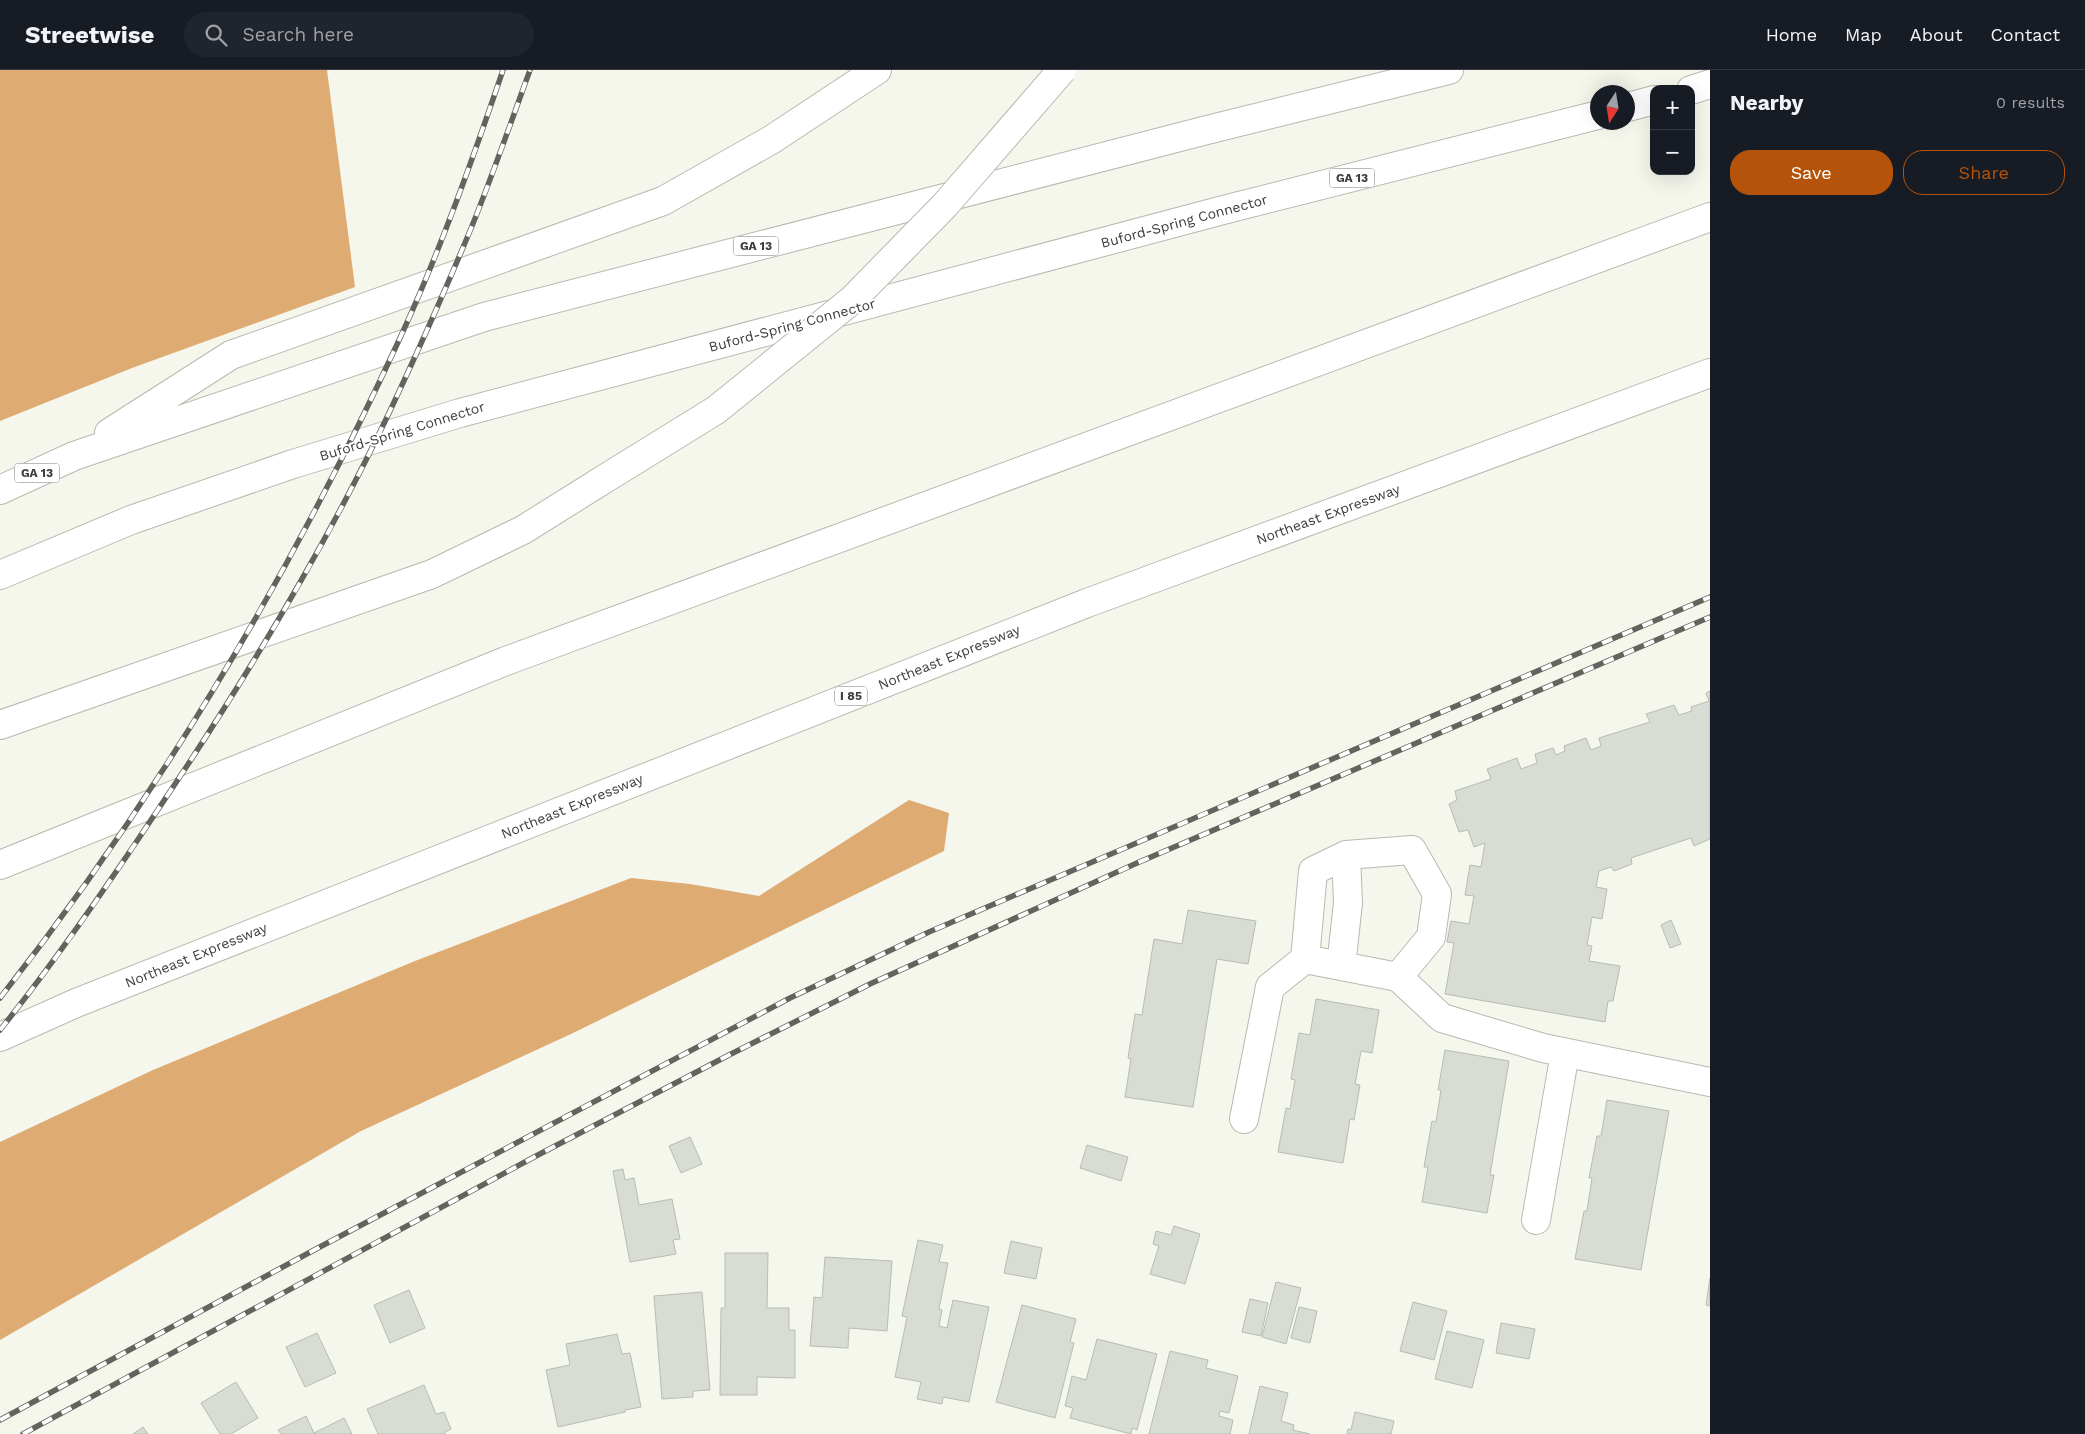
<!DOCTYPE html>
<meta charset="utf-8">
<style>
body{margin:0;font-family:"Work Sans",sans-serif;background:#20242c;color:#f1f3f6}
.controls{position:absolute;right:15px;top:15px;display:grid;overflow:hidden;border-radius:10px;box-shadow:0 5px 20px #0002}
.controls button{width:45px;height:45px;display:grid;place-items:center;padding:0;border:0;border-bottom:1px solid #363941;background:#171b24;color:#f1f3f6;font:25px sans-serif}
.compass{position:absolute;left:1590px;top:15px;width:45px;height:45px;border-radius:50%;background:#171b24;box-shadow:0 5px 20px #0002;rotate:192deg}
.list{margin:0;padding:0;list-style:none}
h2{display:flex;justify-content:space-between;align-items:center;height:65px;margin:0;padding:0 20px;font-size:21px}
h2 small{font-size:16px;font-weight:400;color:#9ea1a6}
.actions{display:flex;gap:10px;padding:15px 20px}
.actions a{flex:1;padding:11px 0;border:1px solid #b45309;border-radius:20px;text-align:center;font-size:18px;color:#b45309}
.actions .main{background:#b45309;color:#fff}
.icon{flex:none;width:28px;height:28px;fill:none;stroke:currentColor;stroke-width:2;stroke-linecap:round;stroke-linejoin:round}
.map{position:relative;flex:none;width:1710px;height:1364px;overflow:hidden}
header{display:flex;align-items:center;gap:30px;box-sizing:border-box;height:70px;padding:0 25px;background:#171b24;border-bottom:1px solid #363941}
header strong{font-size:24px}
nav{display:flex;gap:28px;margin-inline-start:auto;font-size:18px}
.search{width:350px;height:45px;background:#20242c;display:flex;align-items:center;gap:12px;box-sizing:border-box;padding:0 18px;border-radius:28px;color:#9ea1a6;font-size:19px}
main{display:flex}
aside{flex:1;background:#171b24}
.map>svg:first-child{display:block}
</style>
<header>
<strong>Streetwise</strong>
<div class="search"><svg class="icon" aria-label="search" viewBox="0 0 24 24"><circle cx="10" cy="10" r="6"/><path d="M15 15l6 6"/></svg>Search here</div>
<nav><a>Home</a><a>Map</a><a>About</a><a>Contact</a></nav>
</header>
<main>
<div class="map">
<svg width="1710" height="1364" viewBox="0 0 1710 1364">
<rect width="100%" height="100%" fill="#f5f6ec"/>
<path fill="#deac73" d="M0 0H327L355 217 132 298 0 351Z
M909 730 949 743 944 781 571 964 361 1061 0 1270V1072L153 1000 415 891 631 808 690 814 759 826Z"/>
<path fill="#d7ddd4" stroke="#b7bcb4" d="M1710 621V769L1694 776 1691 768 1631 788 1632 794 1614 801 1611 797 1599 801 1596 817 1607 819 1602 849 1592 847 1587 875 1592 876 1589 891 1620 896 1613 931H1608L1605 952 1445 924 1454 873 1447 872 1451 851 1469 854 1474 826 1465 825 1470 795 1481 797 1485 773 1474 777 1468 760 1459 762 1449 734 1457 730 1455 721 1491 709 1487 699 1517 688 1521 699 1537 693 1535 684 1553 678 1556 685 1565 681 1564 676 1586 668 1591 680 1601 676 1599 668 1650 652 1646 644 1674 635 1679 645 1692 641 1691 637 1709 631 1706 623Z
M1188 840 1256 851 1248 894 1217 889 1193 1037 1125 1027 1131 989 1128 988 1135 944 1142 945 1154 869 1182 874Z
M1671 850 1681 874 1670 878 1661 855Z
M1316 929 1379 940 1372 983 1361 981 1355 1014 1360 1015 1354 1050 1350 1049 1343 1093 1278 1082 1286 1038 1290 1039 1295 1010 1291 1009 1299 963 1310 965Z
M1445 980 1509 991 1490 1105H1494L1487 1143 1422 1132 1428 1097H1424L1432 1051 1436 1052 1441 1020H1438Z
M1607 1030 1669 1041 1641 1200 1575 1189 1584 1141H1587L1592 1108H1589L1597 1066H1601Z
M690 1067 702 1094 681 1103 669 1076Z
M1087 1075 1128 1087 1121 1111 1080 1098Z
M623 1099 625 1110 634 1108 639 1135 672 1129 680 1169 673 1170 676 1184 630 1192 613 1101Z
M1174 1156 1200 1164 1185 1214 1150 1204 1159 1176 1153 1174 1156 1161 1171 1165Z
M918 1170 943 1175 939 1192 948 1193 939 1239 942 1240 939 1256 947 1258 953 1230 989 1237 969 1332 943 1327 942 1334 917 1329 921 1312 895 1307 907 1247 902 1246Z
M1011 1171 1042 1178 1036 1209 1004 1203Z
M725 1183H768L767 1238H789V1260H795V1308L757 1307V1325H720L721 1238H725Z
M825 1187 892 1191 887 1261 849 1258 848 1278 810 1276 814 1227 822 1228Z
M1710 1208V1236L1706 1235Z
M1276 1212 1301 1218 1286 1274 1262 1267Z
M409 1220 425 1258 390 1273 374 1235Z
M702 1222 710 1320 693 1321V1327L662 1329 654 1226Z
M1250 1229 1268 1233 1261 1266 1242 1262Z
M1413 1232 1447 1241 1434 1290 1400 1281Z
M1022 1235 1076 1249 1070 1272 1074 1273 1055 1348 996 1332Z
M1299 1237 1317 1241 1310 1273 1291 1268Z
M1501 1253 1535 1259 1529 1289 1496 1283Z
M1447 1261 1484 1270 1472 1318 1435 1309Z
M317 1263 336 1303 305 1317 286 1277Z
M617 1264 622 1284 630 1283 641 1337 625 1340V1342L558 1357 546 1300 570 1295 566 1274Z
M1097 1269 1157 1284 1137 1360 1132 1358 1131 1364 1070 1348 1073 1338 1065 1336 1072 1306 1086 1310Z
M1170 1281 1208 1290 1206 1298 1238 1306 1229 1343 1220 1341 1219 1346 1233 1350 1230 1364H1149Z
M236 1312 258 1348 231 1364H220L201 1333Z
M424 1315 436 1344 444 1342 451 1359 445 1362V1364H378L367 1339Z
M1260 1316 1288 1323 1281 1351 1294 1355 1293 1360 1310 1364H1249Z
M1355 1342 1394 1351 1391 1364H1347L1348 1359 1351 1360Z
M306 1346 314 1363 344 1348 352 1364H281L278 1360Z
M143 1357 148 1364H133Z"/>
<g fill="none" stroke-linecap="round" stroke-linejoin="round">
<defs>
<path id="minor" d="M1346 785 1412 780 1437 824 1431 867 1398 907
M1341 896 1348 833 1346 785 1313 801 1305 889 1398 907 1442 948 1543 978 1710 1012
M1244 1049 1270 917 1305 889
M1536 1150 1565 983"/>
<path id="motorway" d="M1691 20 1710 14
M1628 37 1654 30
M109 363 231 285 663 131 771 70 877 0
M0 420 74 386 484 247 1207 60 1449 0
M0 505 131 450 293 394 460 343 1227 139 1598 45
M0 655 432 504 523 460 598 413
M0 795 506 591 1710 147
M0 967 76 933 1087 533 1710 303"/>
</defs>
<use href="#minor" stroke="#b8b9b0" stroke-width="30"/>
<use href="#motorway" stroke="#b8b9b0" stroke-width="30"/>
<use href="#minor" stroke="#fff" stroke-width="28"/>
<use href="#motorway" stroke="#fff" stroke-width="28"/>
<defs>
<path id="rail" d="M0 928C159 726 292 502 400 268 440 181 472 91 503 0
M0 960C58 888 110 812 161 735 245 610 324 480 389 343 418 281 446 219 472 156 493 104 511 52 530 0
M0 1350 316 1179 790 928 929 862 1710 527
M23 1364 536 1086 729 985 872 913 1137 793 1710 547"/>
</defs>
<use href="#rail" stroke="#64645e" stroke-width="5.5"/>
<use href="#rail" stroke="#fff" stroke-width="4" stroke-dasharray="11" stroke-linecap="butt"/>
<defs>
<path id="motorway-bridge" d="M598 413 716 340 852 230 945 135 1062 0"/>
</defs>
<use href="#motorway-bridge" stroke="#b8b9b0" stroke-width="30" stroke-linecap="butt"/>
<use href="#motorway-bridge" stroke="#fff" stroke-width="28"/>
</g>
<g text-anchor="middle" stroke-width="4" stroke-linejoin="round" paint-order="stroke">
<g fill="#fff" stroke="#767674" stroke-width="1">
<rect x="1329.5" y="98.5" width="45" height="19" rx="4"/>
<rect x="733.5" y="166.5" width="45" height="19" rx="4"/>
<rect x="14.5" y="393.5" width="45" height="19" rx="4"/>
<rect x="835" y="616.5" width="32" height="19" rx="4"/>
</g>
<g font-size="12" font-weight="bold" fill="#3c3c38">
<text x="1352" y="112">GA 13</text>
<text x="756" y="180">GA 13</text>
<text x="37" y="407">GA 13</text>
<text x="851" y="630">I 85</text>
</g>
<g font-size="14" fill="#3c3c38" stroke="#fff">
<text transform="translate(1184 151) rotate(-15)" y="5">Buford-Spring Connector</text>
<text transform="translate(792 255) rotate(-15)" y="5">Buford-Spring Connector</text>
<text transform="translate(402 361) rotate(-17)" y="5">Buford-Spring Connector</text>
<text transform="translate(1328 444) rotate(-20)" y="5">Northeast Expressway</text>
<text transform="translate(949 587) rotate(-22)" y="5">Northeast Expressway</text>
<text transform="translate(572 736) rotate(-22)" y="5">Northeast Expressway</text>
<text transform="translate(196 885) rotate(-22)" y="5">Northeast Expressway</text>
</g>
</g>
</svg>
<div class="controls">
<button>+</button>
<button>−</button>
</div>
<svg class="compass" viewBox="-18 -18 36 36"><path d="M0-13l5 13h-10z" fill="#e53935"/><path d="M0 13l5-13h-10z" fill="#9ea1a6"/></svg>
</div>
<aside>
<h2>Nearby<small>0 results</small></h2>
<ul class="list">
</ul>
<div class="actions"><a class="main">Save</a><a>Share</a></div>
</aside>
</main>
